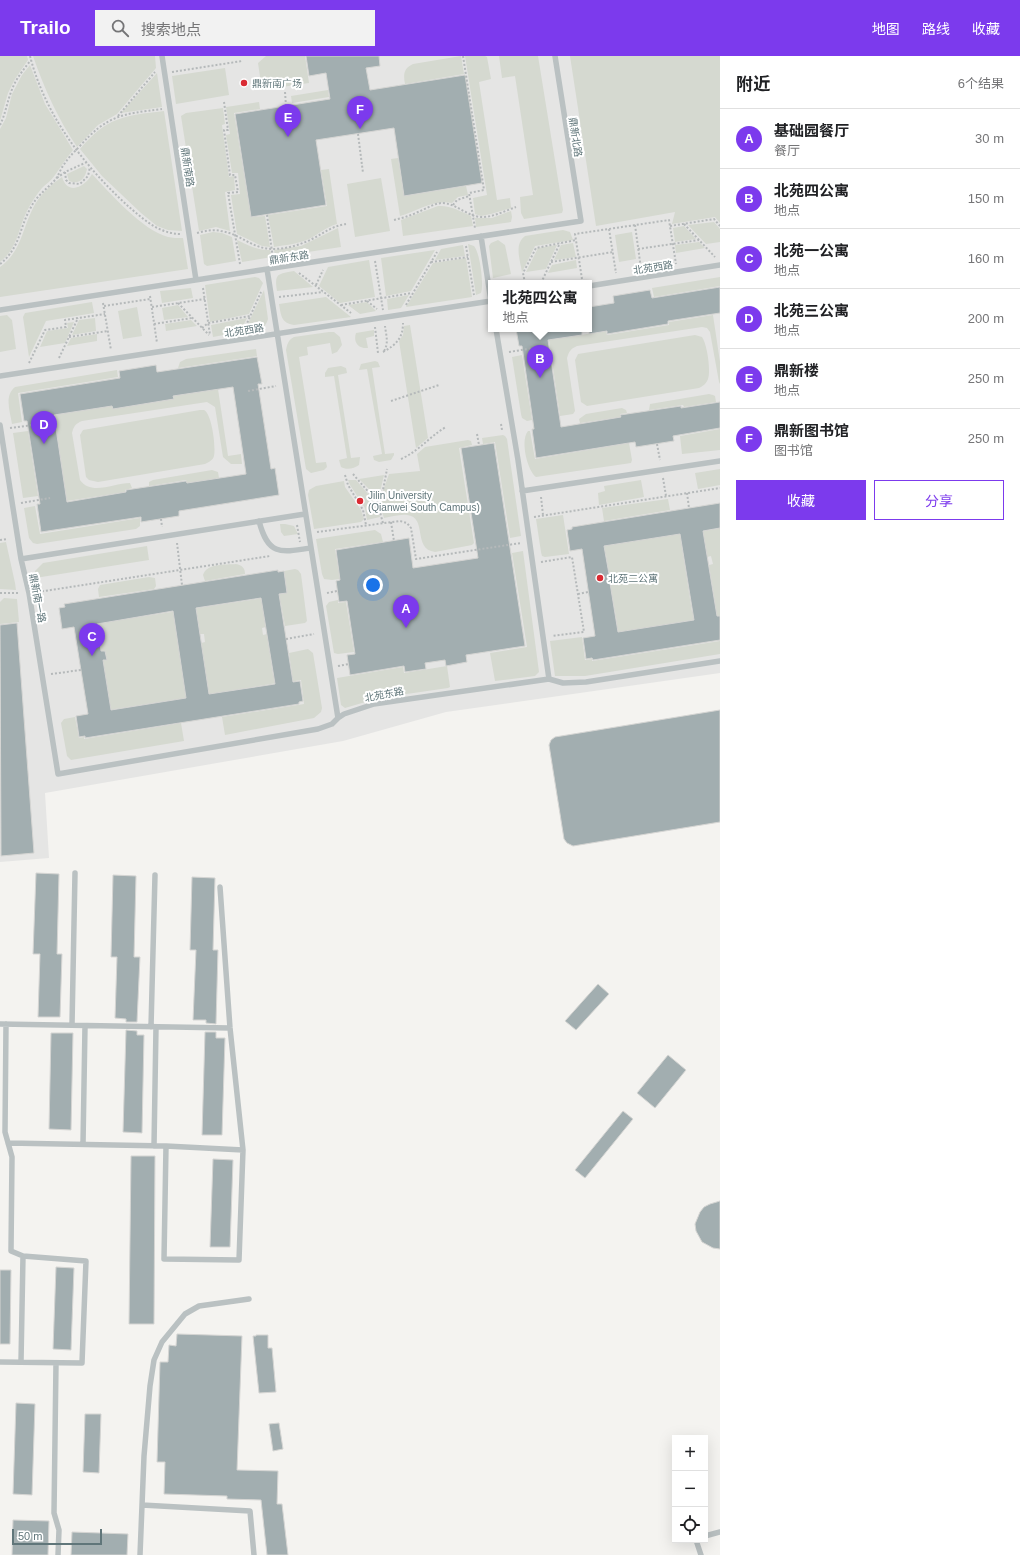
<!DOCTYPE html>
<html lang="zh">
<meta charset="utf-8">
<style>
body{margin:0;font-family:Helvetica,"Noto Sans SC",sans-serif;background:#f2f2f2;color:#202124}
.controls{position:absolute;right:12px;bottom:12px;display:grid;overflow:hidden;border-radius:0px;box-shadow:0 4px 16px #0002}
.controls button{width:36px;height:36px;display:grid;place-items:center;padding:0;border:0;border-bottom:1px solid #e0e0e0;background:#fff;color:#202124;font:20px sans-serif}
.scale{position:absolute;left:12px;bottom:10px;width:90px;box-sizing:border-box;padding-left:4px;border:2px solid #60767a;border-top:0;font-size:11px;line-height:14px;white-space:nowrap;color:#60767a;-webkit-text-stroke:3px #fff;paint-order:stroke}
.you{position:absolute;left:373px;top:529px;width:14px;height:14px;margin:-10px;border:3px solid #fff;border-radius:50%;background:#1a73e8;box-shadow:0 0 0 6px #1a73e833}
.badge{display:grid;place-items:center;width:26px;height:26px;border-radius:50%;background:#7c3aed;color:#fff;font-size:13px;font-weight:700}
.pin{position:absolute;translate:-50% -33px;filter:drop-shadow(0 1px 2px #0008)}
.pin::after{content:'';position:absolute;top:21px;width:14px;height:12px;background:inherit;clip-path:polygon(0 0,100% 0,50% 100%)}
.popup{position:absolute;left:488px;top:224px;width:104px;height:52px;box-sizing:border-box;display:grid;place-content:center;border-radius:0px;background:#fff;filter:drop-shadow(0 1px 3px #0005);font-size:13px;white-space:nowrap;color:#757577}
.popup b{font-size:15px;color:#202124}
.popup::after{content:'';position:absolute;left:50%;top:100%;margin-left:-8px;border:8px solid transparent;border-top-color:#fff}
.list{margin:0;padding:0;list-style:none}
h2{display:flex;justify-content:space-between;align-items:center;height:52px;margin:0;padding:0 16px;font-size:17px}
h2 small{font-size:13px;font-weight:400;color:#757577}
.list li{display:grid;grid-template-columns:26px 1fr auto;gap:12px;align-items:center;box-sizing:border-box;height:60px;padding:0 16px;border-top:1px solid #e0e0e0}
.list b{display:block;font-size:15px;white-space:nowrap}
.list p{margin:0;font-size:13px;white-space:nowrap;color:#757577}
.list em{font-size:13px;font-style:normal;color:#757577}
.actions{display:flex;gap:8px;padding:12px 16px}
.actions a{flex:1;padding:9px 0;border:1px solid #7c3aed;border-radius:0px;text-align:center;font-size:14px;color:#7c3aed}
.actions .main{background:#7c3aed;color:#fff}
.icon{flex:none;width:22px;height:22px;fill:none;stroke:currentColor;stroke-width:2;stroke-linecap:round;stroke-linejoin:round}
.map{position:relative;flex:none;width:720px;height:1499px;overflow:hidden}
header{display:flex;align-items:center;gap:24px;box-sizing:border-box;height:56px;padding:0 20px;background:#7c3aed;color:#fff}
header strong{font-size:19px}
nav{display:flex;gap:22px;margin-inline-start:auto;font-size:14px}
.search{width:280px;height:36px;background:#f2f2f2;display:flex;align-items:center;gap:10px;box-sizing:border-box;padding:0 14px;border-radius:0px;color:#757577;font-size:15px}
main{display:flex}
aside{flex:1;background:#fff}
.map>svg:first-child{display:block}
</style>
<header>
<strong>Trailo</strong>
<div class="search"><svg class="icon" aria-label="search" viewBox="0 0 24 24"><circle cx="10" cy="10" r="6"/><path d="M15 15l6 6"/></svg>搜索地点</div>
<nav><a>地图</a><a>路线</a><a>收藏</a></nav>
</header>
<main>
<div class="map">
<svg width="720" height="1499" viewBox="0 0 720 1499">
<rect width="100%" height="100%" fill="#f4f3f0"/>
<path fill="#e5e5e4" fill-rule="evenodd" d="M0 0H720V617L446 656 343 685 45 737 49 802 0 806ZM491 227H589V273H491Z"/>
<path fill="#d5d9d0" d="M0 0H27L28 4 15 23 8 37 0 65Z
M33 0H155L156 12 117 58 98 69 77 91C58 63 44 32 33 0Z
M266 0H305L309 27 262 34 258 7Z
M461 0 464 18 405 28C403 18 404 12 413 8Z
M465 0H485L487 1 491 23 479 26 497 144 510 142 511 152 491 158 481 160 475 158 473 142 487 139Z
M499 0H538L563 154 562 157 524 163 521 157 520 141 533 139 515 20 502 22Z
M570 0H720V167L715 161 672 168 675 156 596 170Z
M30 9 45 48 73 94C66 102 61 111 55 119 52 124 46 128 42 132 36 139 31 147 27 155 18 173 18 192 0 206V73L6 62 12 38 22 19Z
M225 12 229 39 176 48 172 20Z
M157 17 162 51 121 57Z
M328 34 329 41 292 47 291 40Z
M259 46 260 53 234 57 251 161 265 160 270 191 262 190 237 178 231 139 240 138 238 117H232L226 79 230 78 226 51Z
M223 52 225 68 222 69 229 121 234 120 235 134 225 136 230 175 216 171 199 175 181 60 186 57Z
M164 55 182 175 168 174 157 170 141 157 102 120 80 93C107 61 123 60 164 55Z
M398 102 404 140 466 130 468 139 458 141 452 147C433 143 418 155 400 160L391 103Z
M84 110 87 113C85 123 79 129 69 125L67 118Z
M329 113 337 168C326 171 319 178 309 183 298 188 285 189 274 191L268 159 327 150 321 114Z
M92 118C110 137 142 174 168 181 172 182 178 182 183 182L188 213 0 241V211C21 196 22 174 33 152 39 140 50 129 62 121 68 140 85 131 92 118Z
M381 122 390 175 355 181 347 128Z
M438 150C450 149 460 155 471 160L473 170 403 180 401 164Z
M511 155 512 161 511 166 476 171 475 162H492Z
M714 166 720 173V186L706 188 688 169Z
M684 170 696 183 675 186 673 172Z
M338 172 341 191 275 201 274 194 301 190Z
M563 174 570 176 573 184 535 190 522 216C520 204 514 188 525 180Z
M213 176 222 177 232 181 236 205 207 210 204 208 200 179Z
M632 176 636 203 619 206 615 179Z
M237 184C248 189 258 195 270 194L272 201 242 206Z
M498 184 505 189 511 218 493 222 489 190 491 187Z
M699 186 705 192 676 197 675 189Z
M573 187 576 201 554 204 561 189Z
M468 188 474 190C480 197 484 228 481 237L476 239Z
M463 189 465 200 435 204 441 193Z
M557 189 546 213 526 216 538 192Z
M435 194 411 235 386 240 381 202Z
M466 202 472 241 406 251 433 207Z
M369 204 375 241 340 247 319 230 328 211Z
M576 204 577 212 548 217 552 209Z
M294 215 313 231 277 235C274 217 278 218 294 215Z
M255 221 259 222 263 227 249 258 210 266 205 229Z
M720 221V230L654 241 652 232Z
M191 232 193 242 162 247 160 235Z
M264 234 268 263C265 275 255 274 244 276Z
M409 239 401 252 388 254 387 243Z
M326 241 351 261 294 269C281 267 281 259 279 248Z
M92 246 94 257 46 265 29 301 23 261 25 257Z
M367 246 376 255 360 258 348 249Z
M178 249 188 261 164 264 162 252Z
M137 251 142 280 123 283 118 255Z
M7 259 12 264 16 293 0 296V260Z
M713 259 720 306V328L719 326 710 276 707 272 702 271 577 290C570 293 569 296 567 302L575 355 573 358 560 360 549 284 606 275 607 279 669 269V266Z
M95 262 96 275 72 279 79 264Z
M247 262 240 276 213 281 211 269Z
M191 264 197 270 166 275 165 268Z
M74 266 65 287 40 291 47 275 68 272 67 267Z
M410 269 428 382 416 392 399 285 403 279 404 270Z
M374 274V280L366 282 368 292C358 293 353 286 356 277Z
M329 276H334L340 281 342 289 337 296 332 298 330 287 307 291 308 299 299 301 316 407 326 406 327 411 324 414 311 417 306 413 286 294C287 289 288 284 294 281Z
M97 278V285L67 290 71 282Z
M695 279 702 281C707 288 711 314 708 323 706 328 703 330 699 332L587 350 581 346 575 304 578 298Z
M256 293 257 300 178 312 180 306 186 303Z
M522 299 532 364 527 365 522 362 521 358 512 301Z
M375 305 378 306 380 311 372 312 385 398 394 397V399L391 404 379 406 374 404 373 400 382 398 367 313 359 314 361 308Z
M341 310 346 312 347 317 338 319 351 402 360 401 359 409C354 413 346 414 341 411L339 404 347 402 334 320 325 321V317L328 312Z
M117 314 118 321 18 337 22 366 12 368C10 355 4 340 15 331Z
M218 333 228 400 241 398 242 408H231L223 401 215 351 207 346 82 365C75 368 74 370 72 377L80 424C91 440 114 427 130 427L132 432 125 434V436L67 445 54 359 112 350 113 353 174 343 173 340Z
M709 338 713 339 715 340 716 346 684 351 683 349 649 354 650 348Z
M622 352 626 354 627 357 620 358V361L580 367 579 363 586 358Z
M200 354H204C212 358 216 391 214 400 213 404 209 406 205 408L98 426 89 424 86 421 80 379 83 374Z
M720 373V394L682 398 680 380Z
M28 375 38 440 23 442 13 377Z
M528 375H530L535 403 629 387 632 404 631 407 536 421C527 414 520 384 528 375Z
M503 379 505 380 507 383 521 480 510 482 495 386 483 388 482 382Z
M468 384 471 385 472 389 459 392 474 487 472 489 435 496C412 493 428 461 407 459 400 458 391 461 384 462L379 446 389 418 420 415 417 398 425 391Z
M720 413V429L698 433 695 417Z
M212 414 218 416 219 422 187 427 186 424 149 430V426L153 424Z
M384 419 381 432 376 443 371 435 359 423Z
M348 424H356L375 446 380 461 367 464 365 452 350 429Z
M641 424 644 441 599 449 598 437 605 435 604 430Z
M344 425 345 431 361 454 364 463 361 466 314 473 308 439 309 434 316 430Z
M668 443 670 454 604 465 602 452Z
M35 450 40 478 140 462V470L136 473 37 488 33 487 29 482 24 452Z
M563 459 569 498 545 501 542 500 541 496 536 463Z
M280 468H285L294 470 298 478 284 480 281 476Z
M720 472V560L712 561 716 553 709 509 713 508 711 500 707 501 704 482 699 476Z
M375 474 381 478 383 486 335 493 340 523 332 524 324 523 322 518 316 483Z
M685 477 681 485 692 556H697L698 563 609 578 617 567 610 527 614 526 613 517 609 518 606 499 596 491Z
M6 486 15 527 16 534 0 533V487Z
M147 490 149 504 35 522V515L43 507Z
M523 495 539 616 535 620 495 625 490 597 527 591 512 497Z
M236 508C242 509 245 512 245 518L205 525 203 519C207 507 225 509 236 508Z
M295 513 298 514 301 518 307 565 305 567 285 570 281 548H277L275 539 287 537 284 515Z
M149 521 155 522 156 530 154 533 99 541 98 533 100 529Z
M270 541 266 571 262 572 263 579 267 578 273 619 283 626 205 639 203 632 208 631 201 587 205 586 204 578H200L197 560 191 553Z
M4 542 17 543 19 566 0 568V546Z
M338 544V547L346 546 354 596 338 598 334 597 326 550 329 546Z
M178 555 179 562 174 563 185 634 191 641 102 655 103 604 107 603 105 595H101L98 576 88 569Z
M582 581 585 604 592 603V605L720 585V598L585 620H555L550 585Z
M308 593 313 597 322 652 321 656 314 662 225 679 222 661 304 648 301 624 289 626 288 617H292L289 597Z
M447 610 450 631 448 632 379 642 345 652 341 649 337 622 403 611 404 617Z
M75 661 79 682 84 681V683L181 667 184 685 71 704 67 700 61 667 64 663Z"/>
<path fill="#a2aeb0" stroke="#d5d5d3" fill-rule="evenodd" d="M306 0H379L380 10 366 12 370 34 465 19 482 127 404 140 394 72 316 84 326 149 251 161 235 58 330 43 326 17 309 20Z
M720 231V257L668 265V268L607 278V275L589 278V251L614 247 613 240 650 234 652 242Z
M516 273H582V279L548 284 561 371 621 361 620 359 681 350V352L720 346V372L673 380 674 385 636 391 635 386 536 402 532 373H534L522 290H519Z
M257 301 262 328H258L271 413 275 412 279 439 179 455V460L141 466V461L41 476 37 448H40L27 365H24L20 338 120 322 119 315 156 309 157 316ZM233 331 246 418 187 427 186 425 126 434V436L67 446 54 359 112 350 113 353 174 343 173 340Z
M494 387 525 590 466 599 467 606 446 610 445 604 425 607 426 613 405 616 404 610 350 619 347 599 355 598 347 545 339 546 336 525 340 524 336 494 409 482 413 512 478 502 461 392Z
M720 447V472L703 475 717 560H720V584L593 604 592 602 586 603 583 582 595 580 582 493 570 495 567 474 572 473V471ZM680 478 694 564 618 576 610 527 614 526 613 517 609 518 604 490Z
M278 514V516L284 515 287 537 279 538 293 626 300 625 303 645 299 646V648L85 682V680L79 681 76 660 88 658 74 571 62 573 59 552 65 551 64 548ZM261 542 275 628 209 638 196 552ZM173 555 186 642 111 654 103 604H107L105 595H101L97 568Z
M17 567 34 797 1 800 0 569Z
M720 654V766L573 790 567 787 564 783 549 689 551 684 555 681Z
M36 817 59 818 57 898H62L60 961H38L40 898H33Z
M113 819 136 820 134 901H140L137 966H126V963L115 962 117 901H111Z
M192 821 215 822 213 894H218L216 968 206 967V964H193L196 894H190Z
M598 928 609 938 576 974 565 965Z
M126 974 137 975V979H144L142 1077 123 1076Z
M205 976H216V982H225L222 1079H202Z
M51 977H73L71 1074 49 1073Z
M668 999 686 1014 655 1052 637 1037Z
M623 1055 633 1063 585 1122 575 1114Z
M131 1100H155L154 1268H129Z
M213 1103 233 1104 230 1191H210Z
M720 1145V1193L713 1192 702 1186 696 1175 695 1168 700 1156 704 1151 710 1148Z
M56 1211 74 1212 71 1294 53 1293Z
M0 1214H11L10 1288H0Z
M177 1278 242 1280 237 1414 278 1415 277 1448H282L288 1499H267L261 1444 227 1443V1440L164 1438 165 1406H157L160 1306H168L169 1289 176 1290Z
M256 1279H268V1292H272L276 1336 259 1337 253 1280H256Z
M16 1347 35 1348 32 1439 13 1438Z
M85 1358H101L99 1417 83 1416Z
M279 1367 283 1393 273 1395 269 1368Z
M13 1464 49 1465 48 1499H12Z
M72 1476 128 1478 127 1499H71Z"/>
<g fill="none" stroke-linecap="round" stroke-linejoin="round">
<path stroke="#b5b9ba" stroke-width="2" stroke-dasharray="2 2" stroke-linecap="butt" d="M30 0C45 59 84 110 128 150 143 163 159 178 181 178
M463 0 484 134 469 137 475 172
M172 16 242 5
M285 36 286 50
M224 46 228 74H224L230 119H235L238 136 228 137 240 208
M118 60 155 16
M0 69C5 59 7 47 11 36 15 24 23 14 31 4
M358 78 363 117
M65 116 66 124 69 127 80 128 88 120 90 111
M57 122 65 116 87 106
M453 149 457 144 469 140
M267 159 273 203
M394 164C402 162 410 160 418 156 426 153 434 147 443 147 454 148 462 155 472 159 486 165 502 156 516 151
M684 168 715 201
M635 169 641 213
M670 170 714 163 720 170
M609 173 616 217
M197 177C205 175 213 173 221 175 241 178 252 193 273 193 286 193 300 189 312 183 324 177 332 170 346 168
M466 190 474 239
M638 193 699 184
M375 205 383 254
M431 206 468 201
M551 206 613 196
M0 208C20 192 19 173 30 153 36 140 47 133 56 123 59 118 61 112 65 107 69 101 74 96 79 91 107 59 122 58 162 53
M299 217 351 257
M582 223 575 178 669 164 676 208
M525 227 523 217 536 192 576 184
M541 227 560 187
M316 229 323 214
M203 232 210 279
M150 240 157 287
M279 241 323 236
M367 245 377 253
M103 247 111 294
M178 247 209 279
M341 249 412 237
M406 249 437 196
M104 250 150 243
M152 251 205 243
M154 268 192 262
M375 271 378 297
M202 272 208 267 250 260
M244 274 261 236
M69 281 108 275
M384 295C389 287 386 279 385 270
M383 296C396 289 403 282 403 267
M509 296 534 292
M59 302 78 262
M29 307 45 274 66 271 65 264 105 258
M248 335 276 330
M391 345 439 329
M501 368 502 374
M10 372 40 368
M477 378 479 389
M657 388 660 404
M401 403C419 395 429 381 446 371
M353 418 377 446
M345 419 348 429 363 454 366 469
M663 422 666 440
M687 437 689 452
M541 441 543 459
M21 447 50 442
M534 461 720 432
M161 463 162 471
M391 466 394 485
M383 467 377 446 383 434 387 413
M297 469 300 486
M317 476 400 465 407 467 411 472 416 503 521 487
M0 484 7 483
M177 487 182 529
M541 506 572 501 584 576 552 580
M38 536 270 500
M0 537H20
M327 537 337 535
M578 538 588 536
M286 583 314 578
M338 610 349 608
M51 618 81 614"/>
<path stroke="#bac1c2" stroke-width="5.5" d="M162 0 196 224
M481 180 491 245
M267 213 338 662
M589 230 720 209
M0 254 581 165 555 0
M496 273 518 404 549 623
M0 320 491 245
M0 369 21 503 29 537 58 718 318 673 332 668 338 662 344 658 374 648 549 623 563 627 586 626 720 605
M522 435 720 405
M259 465C268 499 279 497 310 492
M21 503 305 458
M0 968 230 972
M6 968 5 1076 12 1101 11 1195 23 1200 21 1306
M72 969 75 817
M151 971 155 819
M8 1087 166 1090 243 1094
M83 1088 85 970
M154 1090 156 971
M166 1090 164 1203 239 1204 243 1094 230 972 220 831
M0 1306 82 1307 86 1205 23 1200
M56 1307 54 1457 59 1474 58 1499
M142 1449 250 1455 254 1499
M705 1480 720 1476
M696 1484 701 1499
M140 1499 144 1400 150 1330 154 1304 162 1286 185 1258 199 1250 249 1243"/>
</g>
<g fill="#da2b33" stroke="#fff" stroke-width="1.5">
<circle cx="244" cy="27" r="4"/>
<circle cx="360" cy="445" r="4"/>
<circle cx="600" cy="522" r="4"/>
</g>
<g text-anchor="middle" stroke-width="4" stroke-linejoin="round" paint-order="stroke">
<g font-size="10" fill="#60767a" stroke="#fff" text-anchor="start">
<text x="252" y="31">鼎新南广场</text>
<text x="368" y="443">Jilin University<tspan x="368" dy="12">(Qianwei South Campus)</tspan></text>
<text x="608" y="526">北苑二公寓</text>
</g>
<g font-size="10" fill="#60767a" stroke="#fff">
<text transform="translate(576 81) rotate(81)" y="4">鼎新北路</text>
<text transform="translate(188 111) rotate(81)" y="4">鼎新南路</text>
<text transform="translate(289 201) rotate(-9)" y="4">鼎新东路</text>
<text transform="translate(653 211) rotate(-9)" y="4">北苑西路</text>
<text transform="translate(244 274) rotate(-9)" y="4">北苑西路</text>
<text transform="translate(38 542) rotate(79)" y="4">鼎新南一路</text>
<text transform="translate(384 638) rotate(-11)" y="4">北苑东路</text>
</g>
</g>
</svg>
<div class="controls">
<button>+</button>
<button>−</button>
<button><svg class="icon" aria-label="locate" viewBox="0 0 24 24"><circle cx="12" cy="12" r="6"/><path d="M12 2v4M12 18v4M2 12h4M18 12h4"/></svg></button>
</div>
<div class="scale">50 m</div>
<div class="you"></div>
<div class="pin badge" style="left:406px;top:572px">A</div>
<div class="pin badge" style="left:540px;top:322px">B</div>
<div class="popup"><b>北苑四公寓</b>地点</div>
<div class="pin badge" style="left:92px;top:600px">C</div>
<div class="pin badge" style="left:44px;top:388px">D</div>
<div class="pin badge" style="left:288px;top:81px">E</div>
<div class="pin badge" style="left:360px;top:73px">F</div>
</div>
<aside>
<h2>附近<small>6个结果</small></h2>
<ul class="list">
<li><span class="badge">A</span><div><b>基础园餐厅</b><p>餐厅</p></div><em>30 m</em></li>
<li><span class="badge">B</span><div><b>北苑四公寓</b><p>地点</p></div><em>150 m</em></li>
<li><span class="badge">C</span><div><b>北苑一公寓</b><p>地点</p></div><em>160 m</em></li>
<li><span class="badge">D</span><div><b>北苑三公寓</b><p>地点</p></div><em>200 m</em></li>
<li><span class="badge">E</span><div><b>鼎新楼</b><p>地点</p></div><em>250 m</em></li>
<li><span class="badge">F</span><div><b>鼎新图书馆</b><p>图书馆</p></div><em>250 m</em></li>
</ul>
<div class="actions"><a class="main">收藏</a><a>分享</a></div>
</aside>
</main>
